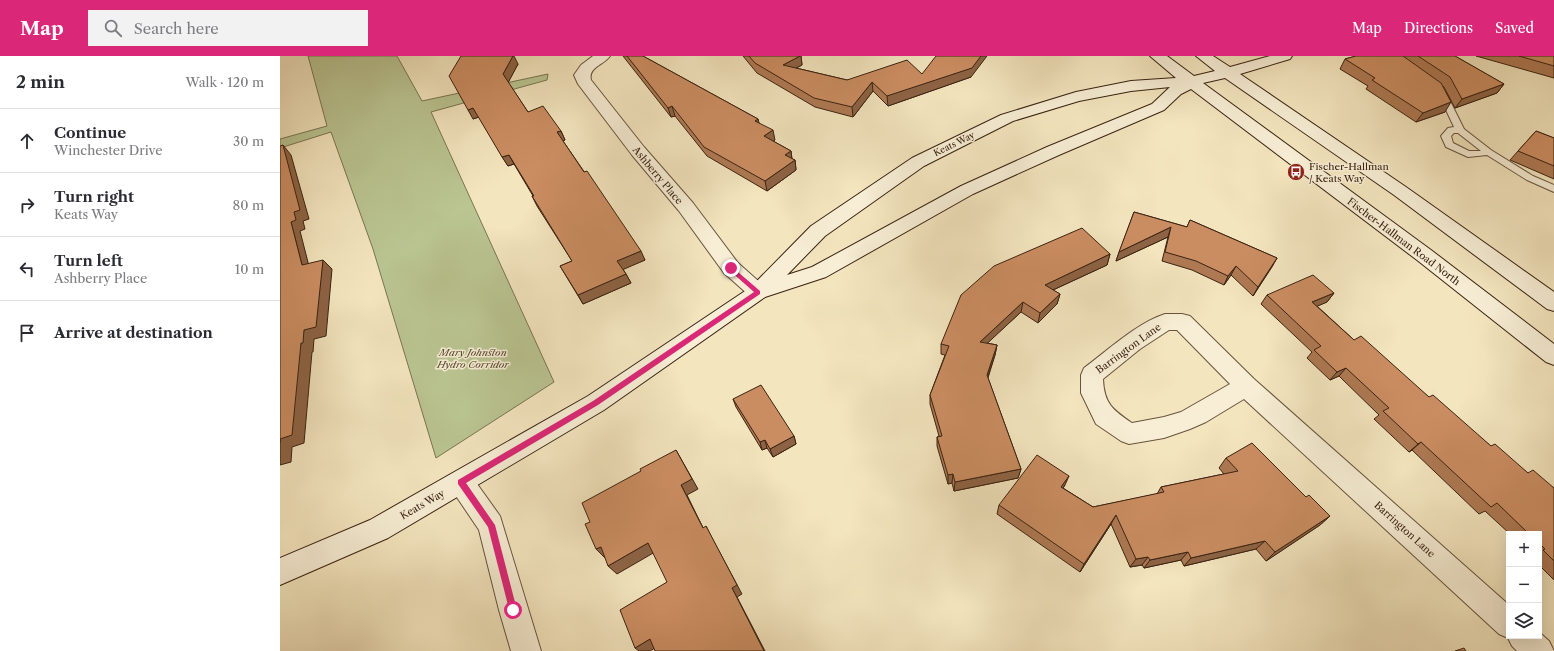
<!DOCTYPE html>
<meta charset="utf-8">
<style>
body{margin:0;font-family:"Libre Caslon Text",serif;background:#f2f2f3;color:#2b2b33}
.controls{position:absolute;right:12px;bottom:12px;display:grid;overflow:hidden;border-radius:0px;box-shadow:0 4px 16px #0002}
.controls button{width:36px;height:36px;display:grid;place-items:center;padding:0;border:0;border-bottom:1px solid #e1e1e2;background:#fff;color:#2b2b33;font:20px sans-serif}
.stop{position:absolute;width:12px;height:12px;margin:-9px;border:3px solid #db2777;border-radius:50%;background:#fff}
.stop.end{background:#db2777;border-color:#fff;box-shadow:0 1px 4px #0008}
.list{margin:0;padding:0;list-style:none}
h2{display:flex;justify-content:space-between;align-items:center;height:52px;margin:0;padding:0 16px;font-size:17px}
h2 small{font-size:13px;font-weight:400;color:#7c7c81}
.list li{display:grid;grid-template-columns:26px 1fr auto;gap:12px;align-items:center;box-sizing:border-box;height:64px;padding:0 16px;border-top:1px solid #e1e1e2}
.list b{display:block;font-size:15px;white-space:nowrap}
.list p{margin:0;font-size:13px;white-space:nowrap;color:#7c7c81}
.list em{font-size:13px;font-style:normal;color:#7c7c81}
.icon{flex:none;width:22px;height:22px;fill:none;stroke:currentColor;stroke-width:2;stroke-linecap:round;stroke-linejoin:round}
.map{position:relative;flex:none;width:1274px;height:595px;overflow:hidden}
header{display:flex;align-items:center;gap:24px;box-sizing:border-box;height:56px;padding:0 20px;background:#db2777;color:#fff}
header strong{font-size:19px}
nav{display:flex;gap:22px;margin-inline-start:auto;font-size:14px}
.search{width:280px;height:36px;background:#f2f2f3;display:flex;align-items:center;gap:10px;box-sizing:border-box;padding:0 14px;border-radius:0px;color:#7c7c81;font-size:15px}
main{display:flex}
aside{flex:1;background:#fff}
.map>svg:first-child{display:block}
</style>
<header>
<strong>Map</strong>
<div class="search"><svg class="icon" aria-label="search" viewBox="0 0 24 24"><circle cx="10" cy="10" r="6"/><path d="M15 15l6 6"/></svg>Search here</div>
<nav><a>Map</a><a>Directions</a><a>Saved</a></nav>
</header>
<main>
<aside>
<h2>2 min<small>Walk · 120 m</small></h2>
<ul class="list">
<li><svg class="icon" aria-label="ahead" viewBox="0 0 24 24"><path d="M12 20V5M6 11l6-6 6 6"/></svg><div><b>Continue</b><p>Winchester Drive</p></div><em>30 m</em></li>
<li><svg class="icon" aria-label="right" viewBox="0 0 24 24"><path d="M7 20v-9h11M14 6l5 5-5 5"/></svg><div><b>Turn right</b><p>Keats Way</p></div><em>80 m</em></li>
<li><svg class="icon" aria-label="left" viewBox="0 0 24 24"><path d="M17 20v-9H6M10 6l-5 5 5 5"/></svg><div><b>Turn left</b><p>Ashberry Place</p></div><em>10 m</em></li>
<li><svg class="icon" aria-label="arrive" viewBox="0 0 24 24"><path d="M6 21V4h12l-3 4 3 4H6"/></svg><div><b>Arrive at destination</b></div></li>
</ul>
</aside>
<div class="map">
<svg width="1274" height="595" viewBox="0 0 1274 595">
<rect width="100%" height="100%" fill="#f3e5be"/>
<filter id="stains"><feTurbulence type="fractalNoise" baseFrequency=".005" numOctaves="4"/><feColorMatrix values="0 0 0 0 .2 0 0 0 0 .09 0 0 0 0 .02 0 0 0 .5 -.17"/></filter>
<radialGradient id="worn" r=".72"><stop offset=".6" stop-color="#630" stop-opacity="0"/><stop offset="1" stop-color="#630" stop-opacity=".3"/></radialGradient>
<path fill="#bac592" stroke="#7a7452" d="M28 0H117L142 45 268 18 267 24 151 56 274 326 156 402 93 193 51 76 0 92V83L47 70Z"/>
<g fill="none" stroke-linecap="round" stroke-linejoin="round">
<defs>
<path id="lane" d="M1162 34 1166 37 1184 73 1211 94 1253 120 1274 129V136L1247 124 1207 99 1188 101 1166 91 1161 80 1168 72 1174 71 1158 37ZM1174 77H1178L1201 95H1189L1173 87 1171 80Z"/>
<path id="street" d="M313 0H330C324 9 308 11 311 24L364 91 413 147 458 207 485 231 488 236 485 241 478 244 471 241 444 217 399 155 352 99 298 28 294 19 301 9Z
M885 258H902L910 260 974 323 1229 549V580H1259V576L1269 585 1274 595H1237L1232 590 1228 582 1219 578 964 343 926 366 910 373 884 382 849 388 841 385 816 368 801 337V319L804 312C827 295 857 267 885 258ZM889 274H897L950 328 901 356 884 361 852 367C833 354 824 348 823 323L860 293Z
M181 415 190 418 220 460 261 595H231L219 554 199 474 172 434 168 426 172 418Z"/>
<path id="secondary" d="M870 0H887L914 20 935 15 916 0H933L950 11 990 0H1012L1010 3 960 18 1126 131 1274 236V255L1267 253 1114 139 945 22 923 27 1151 194 1274 288V309L1266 306 1137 204 911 33 901 38 884 54 779 99 693 138 546 221 485 241 324 354 108 482 0 529V502L90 464 308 340 471 231 531 170 632 102 721 59 796 36 851 25 896 22ZM890 31 872 48 767 91 681 130 532 211 507 219 545 180 644 110 733 65 799 45 851 35Z"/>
</defs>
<use href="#lane" stroke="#68533d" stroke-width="2"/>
<use href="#street" stroke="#68533d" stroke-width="2"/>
<use href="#secondary" stroke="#3a2212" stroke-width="2"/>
<use href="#lane" fill="#f7eed5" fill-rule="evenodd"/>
<use href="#street" fill="#f7eed5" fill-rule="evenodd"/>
<use href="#secondary" fill="#f7eed5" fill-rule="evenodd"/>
</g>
<path fill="#ae7953" stroke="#3a2212" d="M343 0H363L478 63 479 67 495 84 493 85 511 95 512 103 515 104 516 114 487 135 427 100 395 60 391 61Z
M463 0H521L522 9 516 12 567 24 642 18 691 21 608 50 593 35 573 61 535 51 477 17Z
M1076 0H1175L1224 28 1217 37 1175 52 1164 31 1163 30 1165 56 1136 66 1086 33 1088 30 1060 13 1065 3Z
M1196 0H1274V22Z
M238 8 228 26 248 56 281 75 285 84 283 85 365 204 343 213 346 218 351 227 303 248 280 210 292 205 257 150 252 140H253L234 108 228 110 199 61 193 63Z
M1256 75 1274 82V123L1230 104Z
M854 156 907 171 910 164 997 202 973 240 951 219 944 229 912 214 882 205 888 181 836 205Z
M830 198 827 209 773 234 780 238 777 248 758 267 741 256 707 287 717 289 715 299 708 322 741 413 738 422 674 435 672 427 668 428 657 390V381L659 380 650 348V339L665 299 661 298V288Z
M1054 237 1047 246 1037 250 1074 284 1149 341 1211 390 1248 417 1274 432V524L1259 509V478H1230L1205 455 1199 458 1132 394 1129 396 1094 363 1099 359 1059 320 1050 324 1027 302 1032 296 981 248 987 239Z
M453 343 514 380 516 388 493 401 487 392 482 394 456 351Z
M946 402 1026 441 1050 460 1040 469 986 505 976 493 904 510 901 504 864 512 862 509 850 511 831 468 800 516 717 458 719 449 785 429 783 432 813 451 877 438 881 431 944 418 939 412Z"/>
<path fill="#8d6344" stroke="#3a2212" d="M233 0H234L238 8 228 27 223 18Z
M520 0H521L522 9 504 18 503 9Z
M701 0H707L691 21 608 50 607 40Z
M592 26 593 35 573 61 572 51Z
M1224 28 1217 37 1175 52 1182 43Z
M1171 46 1165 56 1136 66 1143 57Z
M392 50 395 60 391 61 388 52Z
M193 52 199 61 193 63 188 54Z
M478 63 480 72 475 65Z
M493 74 495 84 486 90 484 80Z
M281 75 285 84 281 86 277 76Z
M3 89 11 99 29 163 23 165 25 173 20 175 31 218 22 209 11 166 14 156Z
M511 95 512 104 505 99Z
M229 99 234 108 228 110 222 101Z
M515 104 516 114 487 135 485 125Z
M891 171 888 181 836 205 839 196Z
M361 195 365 204 342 214 337 205Z
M830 198 827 209 762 239 765 229Z
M997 202 992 211 973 240 978 231Z
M43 204 52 213 46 280 34 283 33 296H32L24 387 12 391 11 406 0 409V383L24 274Z
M956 210 951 219 944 229 948 220Z
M346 218 351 227 303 248 298 239Z
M1054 237 1047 246 1026 255 1032 246Z
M780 238 777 248 758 267 760 257Z
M743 246 741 256 698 296 700 286Z
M717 289 715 299 705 329 707 319Z
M1066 312 1059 320 1050 324 1057 316Z
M514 380 516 388 493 401 490 393Z
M485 384 487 392 482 394 480 386Z
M1141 386 1132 394 1129 396 1138 388Z
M396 394 418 433 407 439 428 482 423 472 401 429Z
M741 413 738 422 674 435 675 426Z
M673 418 672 427 668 428V419Z
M789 420 785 429 777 440 781 431Z
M836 459 831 468 800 516 804 508Z
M1050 460 1040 469 986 505 995 496Z
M426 470 431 480 462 538 457 541 485 595H484L452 532Z
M985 485 976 493 904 510 911 502Z
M368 487 375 496 337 518 328 510Z
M321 491 329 500 325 502 316 493Z
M908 496 901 504 864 512 870 504Z
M868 501 862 509 850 511 856 503Z
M370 583 378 590 370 595H359L355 592Z"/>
<path fill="#ca8d61" stroke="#3a2212" d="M181 0H233L223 18 248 56 263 50 281 75 277 76 304 116 307 115 361 195 337 205 346 218 298 239 280 210 292 205 252 140H254L229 99 222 101 193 52 188 54 169 20Z
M347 0H363L478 63 475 65 493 74 484 80 511 95 505 99 515 104 485 125 424 91 392 50 388 52Z
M469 0H520L503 9 567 24 627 4 642 18 656 0H701L692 12 607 40 592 26 572 51 534 42 475 7Z
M1076 0H1123L1161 27 1171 46 1143 57 1092 24 1095 22 1065 3Z
M1138 0H1175L1224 28 1182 43 1170 21Z
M1239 0H1274V10Z
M1256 75 1274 82V110L1238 95Z
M3 89 20 154 14 156 16 164 11 166 22 209 43 204 36 271 24 274 23 287H21L12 379 0 383V387V90Z
M854 156 907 171 910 164 997 202 978 231 956 210 948 220 916 205 885 196 891 171 839 196Z
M802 172 830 198 765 229 780 238 760 257 743 246 700 286 717 289 707 319 741 413 675 426 673 418 668 419 657 381 662 380 650 339 669 290 661 288 681 239 714 210Z
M1033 219 1054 237 1032 246 1074 284 1081 280 1149 341 1153 339 1211 390 1215 388 1248 417 1253 414 1274 432V505L1263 494 1265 493 1259 487V478H1249L1217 447 1211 451 1141 386 1138 388 1103 355 1109 352 1066 312 1057 316 1034 294 1041 290 987 239Z
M481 329 514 380 490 393 485 384 480 386 453 343Z
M972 387 1026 441 1029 439 1050 460 995 496 985 485 911 502 908 496 870 504 868 501 856 503 836 459 804 508 719 449 757 399 789 420 781 431 813 451 884 436 881 431 958 415 946 402Z
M396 394 412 423 401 429 423 472 426 470 457 529 452 532 484 595H375L370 583 355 592 340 554 387 526 368 487 328 510 321 491 316 493 305 468 310 466 302 447 361 415 360 413Z
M1184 592 1186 595H1175Z"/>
<path fill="#db2777" d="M451 210 480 235V238L318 349 186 427 215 469 237 554 236 557 233 559 230 557 208 471 178 428V424L313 345 474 236 449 214V211Z"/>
<defs>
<symbol id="bus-disc" viewBox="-11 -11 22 22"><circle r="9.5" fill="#8f2418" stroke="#f7eed5"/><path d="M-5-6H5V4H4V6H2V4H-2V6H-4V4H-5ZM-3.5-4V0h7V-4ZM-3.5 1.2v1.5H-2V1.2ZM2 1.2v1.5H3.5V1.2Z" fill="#fff"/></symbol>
</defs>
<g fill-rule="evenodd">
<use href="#bus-disc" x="1006" y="106" width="20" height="20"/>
</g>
<g text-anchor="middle" stroke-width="3" stroke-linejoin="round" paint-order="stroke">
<g font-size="9" fill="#3a2212" stroke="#f7eed5">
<text transform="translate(674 88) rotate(-26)" y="3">Keats Way</text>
</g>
<g font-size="10" fill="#3a2212" stroke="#f7eed5" text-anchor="start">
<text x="1029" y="114">Fischer-Hallman<tspan x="1029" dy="12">/ Keats Way</tspan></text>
</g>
<g font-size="10" fill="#3a2212" stroke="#f7eed5">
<text transform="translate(378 119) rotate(50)" y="4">Ashberry Place</text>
<text transform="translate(1124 185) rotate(37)" y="4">Fischer-Hallman Road North</text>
<text transform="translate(848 292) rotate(-36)" y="4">Barrington Lane</text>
<text transform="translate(142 448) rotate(-30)" y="4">Keats Way</text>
<text transform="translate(1125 473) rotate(42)" y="4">Barrington Lane</text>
</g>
<g font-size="10" font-style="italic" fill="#5a4b32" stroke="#f7eed5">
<text x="193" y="300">Mary Johnston<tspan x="193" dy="12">Hydro Corridor</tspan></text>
</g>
</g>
<rect width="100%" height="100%" filter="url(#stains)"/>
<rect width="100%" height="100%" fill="url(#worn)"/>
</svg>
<div class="controls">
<button>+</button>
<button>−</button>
<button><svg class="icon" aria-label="layers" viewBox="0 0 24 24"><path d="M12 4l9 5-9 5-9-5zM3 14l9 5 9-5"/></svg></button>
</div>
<div class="stop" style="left:233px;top:554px"></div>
<div class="stop end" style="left:451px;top:212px"></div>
</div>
</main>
